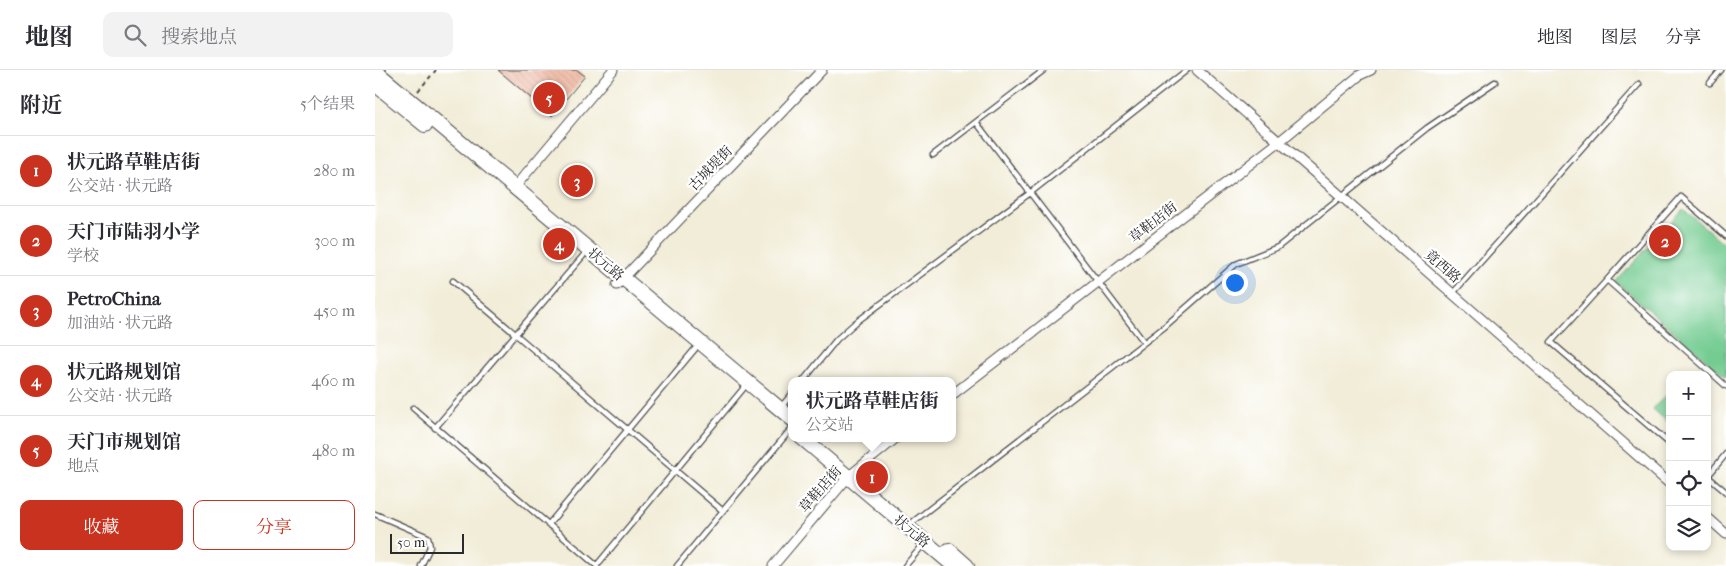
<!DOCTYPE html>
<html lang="zh">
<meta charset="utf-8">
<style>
body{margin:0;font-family:"IM FELL French Canon","Noto Serif SC",serif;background:#f2f2f3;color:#2b2b33}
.controls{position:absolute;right:15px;bottom:15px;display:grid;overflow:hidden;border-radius:10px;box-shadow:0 2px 8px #0003}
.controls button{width:45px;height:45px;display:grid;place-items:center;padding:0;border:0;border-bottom:1px solid #e1e1e2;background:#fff;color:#2b2b33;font:25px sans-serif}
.scale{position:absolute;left:15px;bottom:12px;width:74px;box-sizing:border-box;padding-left:5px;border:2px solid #2b2b2b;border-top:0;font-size:14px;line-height:18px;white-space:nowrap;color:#2b2b2b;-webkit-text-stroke:4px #fff;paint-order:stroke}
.you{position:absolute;left:859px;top:212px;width:18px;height:18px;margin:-12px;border:4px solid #fff;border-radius:50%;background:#1a73e8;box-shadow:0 0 0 8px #1a73e833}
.badge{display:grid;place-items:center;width:32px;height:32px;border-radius:50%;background:#c8321e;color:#fff;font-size:16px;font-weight:700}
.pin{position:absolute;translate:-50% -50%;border:2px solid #fff;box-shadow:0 1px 5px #0006}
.popup{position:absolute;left:413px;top:307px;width:168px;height:65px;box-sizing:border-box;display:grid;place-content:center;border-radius:10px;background:#fff;filter:drop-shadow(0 1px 4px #0005);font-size:16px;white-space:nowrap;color:#7c7c81}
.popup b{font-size:19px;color:#2b2b33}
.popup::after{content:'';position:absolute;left:50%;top:100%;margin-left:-10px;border:10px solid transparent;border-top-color:#fff}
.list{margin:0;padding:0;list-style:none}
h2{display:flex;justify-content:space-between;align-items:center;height:65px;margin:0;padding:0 20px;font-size:21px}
h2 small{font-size:16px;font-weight:400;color:#7c7c81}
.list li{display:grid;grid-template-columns:32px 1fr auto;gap:15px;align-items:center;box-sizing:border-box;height:70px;padding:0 20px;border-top:1px solid #e1e1e2}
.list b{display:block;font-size:19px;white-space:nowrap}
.list p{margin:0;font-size:16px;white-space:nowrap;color:#7c7c81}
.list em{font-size:16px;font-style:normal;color:#7c7c81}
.actions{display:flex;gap:10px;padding:15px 20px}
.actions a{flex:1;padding:11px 0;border:1px solid #c8321e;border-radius:10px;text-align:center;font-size:18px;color:#c8321e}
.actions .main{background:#c8321e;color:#fff}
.icon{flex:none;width:28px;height:28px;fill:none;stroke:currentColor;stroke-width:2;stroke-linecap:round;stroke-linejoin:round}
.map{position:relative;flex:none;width:1351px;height:496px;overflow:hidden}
header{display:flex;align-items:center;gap:30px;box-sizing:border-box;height:70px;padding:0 25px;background:#fff;border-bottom:1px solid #e1e1e2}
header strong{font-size:24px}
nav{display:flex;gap:28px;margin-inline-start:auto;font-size:18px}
.search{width:350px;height:45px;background:#f2f2f3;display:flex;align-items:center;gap:12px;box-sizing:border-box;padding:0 18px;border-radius:10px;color:#7c7c81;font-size:19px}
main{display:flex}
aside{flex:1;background:#fff}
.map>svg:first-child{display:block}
</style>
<header>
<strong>地图</strong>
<div class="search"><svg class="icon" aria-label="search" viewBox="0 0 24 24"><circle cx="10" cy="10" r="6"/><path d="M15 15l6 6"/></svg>搜索地点</div>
<nav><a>地图</a><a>图层</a><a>分享</a></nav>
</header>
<main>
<aside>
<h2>附近<small>5个结果</small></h2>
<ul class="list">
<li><span class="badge">1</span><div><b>状元路草鞋店街</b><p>公交站 · 状元路</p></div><em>280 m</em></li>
<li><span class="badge">2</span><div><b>天门市陆羽小学</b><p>学校</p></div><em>300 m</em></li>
<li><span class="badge">3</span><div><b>PetroChina</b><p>加油站 · 状元路</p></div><em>450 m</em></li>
<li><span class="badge">4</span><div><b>状元路规划馆</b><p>公交站 · 状元路</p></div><em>460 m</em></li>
<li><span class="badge">5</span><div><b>天门市规划馆</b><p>地点</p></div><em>480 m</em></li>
</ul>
<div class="actions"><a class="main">收藏</a><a>分享</a></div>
</aside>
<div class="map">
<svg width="1351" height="496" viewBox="0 0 1351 496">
<defs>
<pattern id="building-back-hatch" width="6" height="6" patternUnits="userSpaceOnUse" patternTransform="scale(1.25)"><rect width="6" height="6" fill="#eeb49d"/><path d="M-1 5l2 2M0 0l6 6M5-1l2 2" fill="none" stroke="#cc9b87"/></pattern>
</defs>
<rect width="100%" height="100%" fill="#fff"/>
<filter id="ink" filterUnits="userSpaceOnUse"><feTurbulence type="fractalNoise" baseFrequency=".02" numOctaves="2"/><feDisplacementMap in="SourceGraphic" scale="10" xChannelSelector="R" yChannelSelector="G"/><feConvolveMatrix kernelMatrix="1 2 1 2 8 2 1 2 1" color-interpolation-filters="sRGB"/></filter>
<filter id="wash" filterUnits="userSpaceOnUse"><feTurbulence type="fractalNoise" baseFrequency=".0096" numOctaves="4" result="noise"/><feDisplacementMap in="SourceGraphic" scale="20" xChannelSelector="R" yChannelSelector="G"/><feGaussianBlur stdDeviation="1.12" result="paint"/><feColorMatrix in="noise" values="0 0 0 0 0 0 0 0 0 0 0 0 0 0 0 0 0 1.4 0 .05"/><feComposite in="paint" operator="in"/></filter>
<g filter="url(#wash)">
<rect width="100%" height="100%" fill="#f2edd8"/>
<path fill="#74cc92" stroke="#507c5e" d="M1308 139 1351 175V307L1241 212Z
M1291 325 1295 328V354L1278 339Z"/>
<g id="blocks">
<path fill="url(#building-back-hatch)" d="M123 0H202L210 6 177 46Z"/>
</g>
</g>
<g filter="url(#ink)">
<use href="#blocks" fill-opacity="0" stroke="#494845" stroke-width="1"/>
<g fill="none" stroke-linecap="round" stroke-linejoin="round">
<defs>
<path id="lane" d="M669 0 601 52 769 272
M1335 13 1346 0
M558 85 601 52
M1351 166 1306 127 1232 210 1351 316
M1232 210 1176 272 1295 374
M78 211 348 441
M1078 223 1264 14
M428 311 462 269 480 253 655 123 812 0
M38 338 222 496
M405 338 417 324
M60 358 208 186
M1332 406 1351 422
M1332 407 1351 384
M0 444 53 467 55 477 46 496
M539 451 788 258 861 194 903 177 1052 58 1120 12
M173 455 320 279
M222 495 368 319
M302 496 416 359
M530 496 549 474"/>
<path id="street" d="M822 0 1295 414
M139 118 238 0
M242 215 447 0
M577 325 905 71 985 5 996 0
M1332 447 1351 464
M398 496 473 407 521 368"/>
<path id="primary" d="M0 1 417 349
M0 14 50 55
M427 368 579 496
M574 480 592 496"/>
</defs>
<use href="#lane" stroke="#494845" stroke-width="7"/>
<use href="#street" stroke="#494845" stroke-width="11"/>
<use href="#primary" stroke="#494845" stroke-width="16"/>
<path stroke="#494845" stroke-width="2" stroke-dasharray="4 4" stroke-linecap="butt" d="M43 21 61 0"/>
<use href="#lane" stroke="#fff" stroke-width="4.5"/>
<use href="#street" stroke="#fff" stroke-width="9"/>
<use href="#primary" stroke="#fff" stroke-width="14"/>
</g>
</g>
<g text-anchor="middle" stroke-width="4.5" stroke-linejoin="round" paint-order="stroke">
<g font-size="14" fill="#2b2b2b" stroke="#fff">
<text transform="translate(335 98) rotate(-46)" y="5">古城堤街</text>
<text transform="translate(778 152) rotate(-38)" y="5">草鞋店街</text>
<text transform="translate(231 194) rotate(40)" y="5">状元路</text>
<text transform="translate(1068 196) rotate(41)" y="5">竟西路</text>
<text transform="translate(445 419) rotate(-49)" y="5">草鞋店街</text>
<text transform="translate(537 461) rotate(40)" y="5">状元路</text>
</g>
</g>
</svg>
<div class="controls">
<button>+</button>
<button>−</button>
<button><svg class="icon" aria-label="locate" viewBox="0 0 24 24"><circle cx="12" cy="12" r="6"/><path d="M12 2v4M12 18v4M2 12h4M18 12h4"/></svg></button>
<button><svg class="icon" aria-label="layers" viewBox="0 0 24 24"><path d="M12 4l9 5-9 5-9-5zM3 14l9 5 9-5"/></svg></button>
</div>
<div class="scale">50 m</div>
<div class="you"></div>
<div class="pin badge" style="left:497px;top:407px">1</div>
<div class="popup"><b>状元路草鞋店街</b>公交站</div>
<div class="pin badge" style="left:1290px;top:171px">2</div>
<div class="pin badge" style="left:202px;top:111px">3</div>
<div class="pin badge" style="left:184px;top:174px">4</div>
<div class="pin badge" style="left:174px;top:28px">5</div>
</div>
</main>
